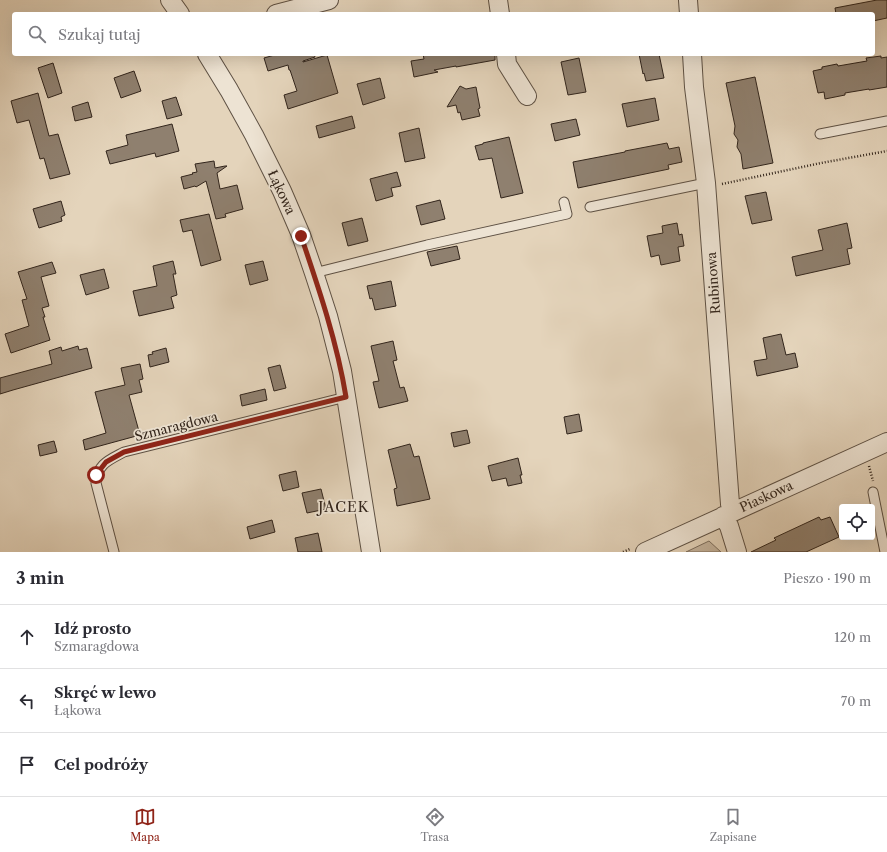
<!DOCTYPE html>
<html lang="pl">
<meta charset="utf-8">
<style>
body{margin:0;font-family:"Libre Caslon Text",serif;background:#f2f2f3;color:#2b2b33}
.controls{position:absolute;right:12px;bottom:12px;display:grid;overflow:hidden;border-radius:4px;box-shadow:0 4px 16px #0002}
.controls button{width:36px;height:36px;display:grid;place-items:center;padding:0;border:0;border-bottom:1px solid #e1e1e2;background:#fff;color:#2b2b33;font:20px sans-serif}
.stop{position:absolute;width:12px;height:12px;margin:-9px;border:3px solid #8f2418;border-radius:50%;background:#fff}
.stop.end{background:#8f2418;border-color:#fff;box-shadow:0 1px 4px #0008}
.list{margin:0;padding:0;list-style:none}
h2{display:flex;justify-content:space-between;align-items:center;height:52px;margin:0;padding:0 16px;font-size:17px}
h2 small{font-size:13px;font-weight:400;color:#7c7c81}
.list li{display:grid;grid-template-columns:26px 1fr auto;gap:12px;align-items:center;box-sizing:border-box;height:64px;padding:0 16px;border-top:1px solid #e1e1e2}
.list b{display:block;font-size:15px;white-space:nowrap}
.list p{margin:0;font-size:13px;white-space:nowrap;color:#7c7c81}
.list em{font-size:13px;font-style:normal;color:#7c7c81}
.icon{flex:none;width:22px;height:22px;fill:none;stroke:currentColor;stroke-width:2;stroke-linecap:round;stroke-linejoin:round}
.map{position:relative;flex:none;width:887px;height:552px;overflow:hidden}
.search{position:absolute;background:#fff;box-shadow:0 4px 16px #0002;left:12px;right:12px;top:12px;height:44px;display:flex;align-items:center;gap:10px;box-sizing:border-box;padding:0 14px;border-radius:4px;color:#7c7c81;font-size:15px}
.sheet{height:244px;background:#fff}
nav{display:flex;justify-content:space-around;align-items:center;box-sizing:border-box;height:56px;border-top:1px solid #e1e1e2;background:#fff;font-size:11px;color:#7c7c81}
nav a{display:grid;justify-items:center;gap:2px}
nav .on{color:#8f2418}
.map>svg:first-child{display:block}
</style>
<div class="map">
<svg width="887" height="552" viewBox="0 0 887 552">
<rect width="100%" height="100%" fill="#e4d4bb"/>
<filter id="stains"><feTurbulence type="fractalNoise" baseFrequency=".005" numOctaves="4"/><feColorMatrix values="0 0 0 0 .2 0 0 0 0 .09 0 0 0 0 .02 0 0 0 .5 -.17"/></filter>
<radialGradient id="worn" r=".72"><stop offset=".6" stop-color="#630" stop-opacity="0"/><stop offset="1" stop-color="#630" stop-opacity=".3"/></radialGradient>
<path fill="#c6b6a0" stroke="#7c6e5e" d="M709 541 721 552H686Z"/>
<path fill="#8f806f" stroke="#32251c" d="M877 0H887V18L873 21V14H836L835 8Z
M278 54H314L315 57 303 61V62L327 55 338 93 288 109 284 95 297 91 290 70H289L288 65 268 71 264 58Z
M423 54H495V60L456 67V66L434 70 438 72 414 77 411 61 424 59Z
M639 54H659L664 78 646 81 644 73 643 74Z
M881 56V58L887 57V87L869 90V89L845 93V95L825 99 824 92 818 93 813 71 822 69V67L837 64 838 66 867 61 866 58Z
M579 58 586 92 568 95 561 62Z
M53 63 62 93 48 98 38 68Z
M134 71 141 91 121 98 114 78Z
M755 77 773 163 743 169 741 154 737 147 738 140 734 134 735 126 726 83Z
M380 78 385 98 363 105 357 84Z
M460 86 466 89 476 87 480 108 478 109 480 116 462 120 460 112 458 113 456 105 447 107Z
M38 93 49 136 58 134 70 174 50 179 44 158 40 159 29 120 17 123 11 101Z
M176 97 182 115 167 119 162 101Z
M655 98 659 120 627 127 622 104Z
M88 102 92 117 75 121 72 107Z
M352 116 355 128 319 138 316 126Z
M576 119 580 135 555 141 551 124Z
M172 124 179 151 156 157 155 153 110 164 106 151 128 145 126 135Z
M419 128 425 158 405 162 399 133Z
M509 137 523 193 501 198 492 158 479 160 475 146 483 144V143Z
M667 143 669 149 679 147 682 162 668 165 669 169 578 188 573 162 625 152V151Z
M214 161 215 168 225 166H227L217 173 220 189 237 185 243 209 225 214 226 217 216 219 206 181 196 187 195 186 184 189 181 177 193 174 192 173 197 172 195 164Z
M397 172 401 186 391 188 393 196 376 201 370 179Z
M766 192 772 220 752 224 745 196Z
M440 200 445 219 421 225 416 206Z
M61 201 65 215 61 217 62 221 39 228 33 209Z
M209 214 221 260 201 266 192 230 183 232 180 220Z
M362 218 368 241 348 246 342 223Z
M677 223 679 235 682 234 684 246 678 247 680 261 661 265 659 255 651 257 647 236 663 233 662 226Z
M847 223 852 248 847 249 850 264 796 276 792 257 823 250 818 230Z
M457 246 460 259 431 266 427 252Z
M173 261 176 274H173L177 295 171 297 174 308 139 316 133 291 157 286 153 266Z
M263 261 268 280 250 285 245 265Z
M52 262 56 273 41 277 49 306 42 308 45 317H43L50 340 11 353 5 334 29 326 22 300 27 299 18 272Z
M104 269 109 288 86 295 80 275Z
M391 281 396 306 375 310 372 298 370 299 367 286Z
M781 334 786 355 795 353 798 367 757 376 754 361 767 359 763 338Z
M393 341 397 360 393 361 400 388 404 387 408 401 379 408 373 382 379 381 371 346Z
M78 346 79 350 87 348 92 368 13 390 0 394V378L52 364 49 351 61 347 62 351Z
M166 348 169 362 150 367 148 355 153 354 152 352Z
M140 364 143 379 139 380 142 392 129 395 140 435 85 450 83 440 106 433 95 392 125 385 121 368Z
M280 365 286 388 274 391 268 368Z
M265 389 267 400 242 406 240 395Z
M579 414 582 431 567 434 564 417Z
M467 430 470 443 454 447 451 433Z
M54 441 57 452 40 456 38 445Z
M410 444 414 457 419 456 430 499 397 506 394 489 397 488 388 450Z
M518 458 522 475H520L522 483 508 486 506 478 492 481 488 466Z
M296 471 299 487 283 491 279 475Z
M321 489 326 509 307 513 302 493Z
M819 517 821 520 830 517 839 537 806 552H751L776 540 774 538Z
M272 520 275 532 250 539 247 527Z
M318 533 322 552H298L295 538Z"/>
<g fill="none" stroke-linecap="round" stroke-linejoin="round">
<defs>
<path id="service" d="M820 134 887 121
M590 207 706 183
M314 273 427 245 567 214 564 202
M873 492 885 552
M114 552 96 483C97 464 109 460 124 452L346 397"/>
<path id="minor" d="M170 0 180 14
M498 0 500 14
M688 0 689 14
M276 14 329 0
M207 54 229 90 254 135 282 191 301 235 314 273 328 316 342 371 371 552
M506 54 507 64 527 96
M692 54 694 87 706 183 730 504 732 512
M723 516 729 526 737 552
M645 552 887 442"/>
</defs>
<use href="#service" stroke="#5e5144" stroke-width="11"/>
<use href="#minor" stroke="#5e5144" stroke-width="20"/>
<path stroke="#32251c" stroke-width="2.5" stroke-dasharray="1 2" stroke-linecap="butt" d="M722 184 821 163 887 151
M869 466 873 481
M623 552 630 549"/>
<use href="#service" stroke="#ede3d3" stroke-width="9"/>
<use href="#minor" stroke="#ede3d3" stroke-width="18"/>
</g>
<g fill="none" stroke-linecap="round" stroke-linejoin="round">
<path stroke="#8f2418" stroke-width="5" d="M96 475 106 462 124 452 346 397C337 342 319 289 301 236"/>
</g>
<g text-anchor="middle" stroke-width="3.5" stroke-linejoin="round" paint-order="stroke">
<g font-size="13" fill="#32251c" stroke="#ede3d3">
<text transform="translate(282 192) rotate(65)" y="5">Łąkowa</text>
<text transform="translate(713 283) rotate(-94)" y="5">Rubinowa</text>
<text transform="translate(176 426) rotate(-14)" y="5">Szmaragdowa</text>
<text transform="translate(766 496) rotate(-25)" y="5">Piaskowa</text>
</g>
<g font-size="14" letter-spacing="1" fill="#32251c" stroke="#ede3d3">
<text x="344" y="512">JACEK</text>
</g>
</g>
<rect width="100%" height="100%" filter="url(#stains)"/>
<rect width="100%" height="100%" fill="url(#worn)"/>
</svg>
<div class="controls">
<button><svg class="icon" aria-label="locate" viewBox="0 0 24 24"><circle cx="12" cy="12" r="6"/><path d="M12 2v4M12 18v4M2 12h4M18 12h4"/></svg></button>
</div>
<div class="stop" style="left:96px;top:475px"></div>
<div class="stop end" style="left:301px;top:236px"></div>
<div class="search"><svg class="icon" aria-label="search" viewBox="0 0 24 24"><circle cx="10" cy="10" r="6"/><path d="M15 15l6 6"/></svg>Szukaj tutaj</div>
</div>
<section class="sheet">
<h2>3 min<small>Pieszo · 190 m</small></h2>
<ul class="list">
<li><svg class="icon" aria-label="ahead" viewBox="0 0 24 24"><path d="M12 20V5M6 11l6-6 6 6"/></svg><div><b>Idź prosto</b><p>Szmaragdowa</p></div><em>120 m</em></li>
<li><svg class="icon" aria-label="left" viewBox="0 0 24 24"><path d="M17 20v-9H6M10 6l-5 5 5 5"/></svg><div><b>Skręć w lewo</b><p>Łąkowa</p></div><em>70 m</em></li>
<li><svg class="icon" aria-label="arrive" viewBox="0 0 24 24"><path d="M6 21V4h12l-3 4 3 4H6"/></svg><div><b>Cel podróży</b></div></li>
</ul>
</section>
<nav>
<a class="on"><svg class="icon" aria-label="map" viewBox="0 0 24 24"><path d="M3 6l6-2 6 2 6-2v14l-6 2-6-2-6 2zM9 4v14M15 6v14"/></svg>Mapa</a>
<a><svg class="icon" aria-label="directions" viewBox="0 0 24 24"><path d="M12 3l9 9-9 9-9-9zM9 14v-3h6M13 9l2 2-2 2"/></svg>Trasa</a>
<a><svg class="icon" aria-label="saved" viewBox="0 0 24 24"><path d="M7 4h10v16l-5-4-5 4z"/></svg>Zapisane</a>
</nav>
